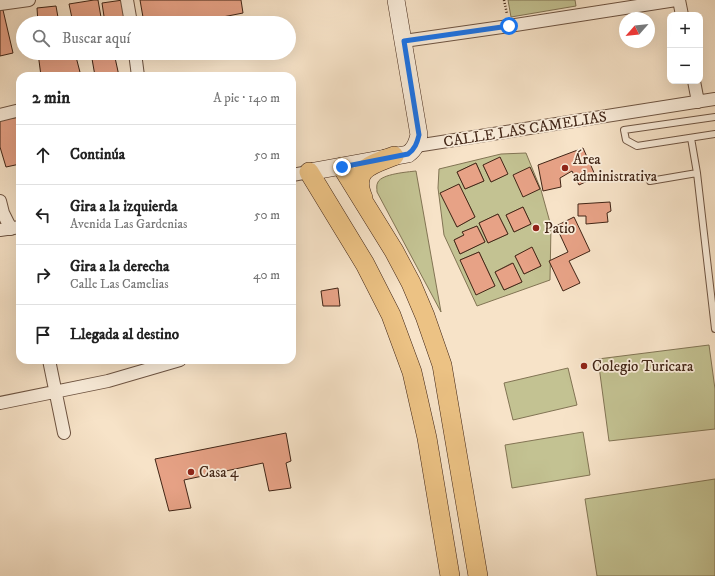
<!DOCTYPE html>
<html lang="es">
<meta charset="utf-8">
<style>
body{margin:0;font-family:"IM FELL DW Pica",serif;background:#f6f6f6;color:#222}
.controls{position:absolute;right:12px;top:12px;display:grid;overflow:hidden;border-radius:8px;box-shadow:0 4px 16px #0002}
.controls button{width:36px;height:36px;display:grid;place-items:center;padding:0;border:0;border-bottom:1px solid #e0e0e0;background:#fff;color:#222;font:20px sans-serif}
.compass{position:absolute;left:619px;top:12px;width:36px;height:36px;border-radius:50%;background:#fff;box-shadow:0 4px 16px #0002;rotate:243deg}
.stop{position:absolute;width:12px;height:12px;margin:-9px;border:3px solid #1a73e8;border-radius:50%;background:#fff}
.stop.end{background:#1a73e8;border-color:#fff;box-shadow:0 1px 4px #0008}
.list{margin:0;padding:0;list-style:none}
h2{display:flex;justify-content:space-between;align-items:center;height:52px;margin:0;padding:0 16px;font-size:17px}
h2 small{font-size:13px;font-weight:400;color:#767676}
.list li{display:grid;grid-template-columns:26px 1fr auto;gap:12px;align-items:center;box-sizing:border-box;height:60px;padding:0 16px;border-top:1px solid #e0e0e0}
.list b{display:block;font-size:15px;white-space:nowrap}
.list p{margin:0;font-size:13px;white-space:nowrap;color:#767676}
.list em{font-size:13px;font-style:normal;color:#767676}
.icon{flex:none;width:22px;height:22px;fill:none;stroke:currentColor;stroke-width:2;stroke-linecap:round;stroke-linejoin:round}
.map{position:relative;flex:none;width:715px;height:576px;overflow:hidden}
.search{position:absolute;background:#fff;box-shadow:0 4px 16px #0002;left:16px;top:16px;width:280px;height:44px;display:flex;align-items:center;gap:10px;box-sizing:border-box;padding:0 14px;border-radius:22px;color:#767676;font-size:15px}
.panel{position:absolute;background:#fff;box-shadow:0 4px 16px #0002;left:16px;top:72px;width:280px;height:292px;border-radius:12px}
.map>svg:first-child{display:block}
</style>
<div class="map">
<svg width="715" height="576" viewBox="0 0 715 576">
<rect width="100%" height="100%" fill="#f7e3c8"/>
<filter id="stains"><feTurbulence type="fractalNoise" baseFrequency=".005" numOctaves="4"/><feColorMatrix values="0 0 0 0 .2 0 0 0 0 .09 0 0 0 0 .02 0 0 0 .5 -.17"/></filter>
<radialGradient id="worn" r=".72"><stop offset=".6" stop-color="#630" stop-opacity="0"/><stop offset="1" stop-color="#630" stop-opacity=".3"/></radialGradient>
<path fill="#c3c292" stroke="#827454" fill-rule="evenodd" d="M508 0H575L576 6 511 17Z
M526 153 541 190 551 226 550 280 477 306 444 235 438 188 439 169 501 154ZM476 163 484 181 465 189 457 172ZM483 165 507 174 491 182ZM459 185 475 217 457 227 441 193ZM523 207 531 224 514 232 506 215ZM498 214 508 234 488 243 479 223ZM477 226 485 242 460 254 454 240 464 235 463 232ZM532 248 541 266 524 274 515 256ZM479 252 495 286 460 260ZM512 263 522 282 504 290 495 272Z
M416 171 441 312 377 192C377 189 376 185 378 182 382 174 407 172 416 171Z
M709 345 715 389V429L609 441 598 359Z
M568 368 577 405 513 420 504 383Z
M583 432 590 475 512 488 505 445Z
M715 479V576H597L585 499Z"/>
<path fill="#e7a286" stroke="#412516" d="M94 0H98L102 23H73L69 4Z
M123 0 126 23H105L102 3Z
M140 0H241L243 13 192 23H144Z
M56 6 59 23H38L37 8Z
M0 10H3L13 53 0 56Z
M38 53H75L81 76H41Z
M91 53H114L119 76H95Z
M20 117V164L6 167 0 147V120Z
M583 148 596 177 579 185 572 171 560 178 561 187 543 191 538 165Z
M500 157 508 174 491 182 483 165Z
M476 163 484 181 465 189 457 172Z
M530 167 540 189 523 197 513 175Z
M459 184 475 217 457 227 440 193Z
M610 202 611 211 607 213 608 222 586 224V216H578V204Z
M523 207 531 224 514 232 506 215Z
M498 214 508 234 488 243 479 223Z
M574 217 590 251 569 261 580 283 563 291 549 261 568 252 556 226Z
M477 226 485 242 460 254 454 240 464 235 462 232Z
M532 247 541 266 524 274 515 256Z
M479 252 495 286 476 295 460 260Z
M513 263 522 282 504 290 495 272Z
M338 288 340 306H323L321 291Z
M286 433 291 461 286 463 291 488 269 491 263 463 184 480 191 508 169 511 155 459Z"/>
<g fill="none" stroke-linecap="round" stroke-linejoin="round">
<defs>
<path id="lane" d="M715 117 624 130 626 140 637 146 715 134
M697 173 715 329
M650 181 697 173 691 138"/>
<path id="street" d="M127 0 131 23
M679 0 682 15
M0 4 29 0
M404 41 509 26 676 0
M135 53 138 76
M694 81 698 102
M0 115 20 110
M416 146 715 99
M292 175 309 172
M0 201 3 213 11 229
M0 230 20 227
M49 360 64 433
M0 403 108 381 180 360"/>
<path id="secondary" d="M309 172 408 154C415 149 417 143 419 135L396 0"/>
<path id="primary" d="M342 167 394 251 411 283 425 316 442 365 478 576
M309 172 365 264 391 315 412 372 427 438 450 576
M363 198C351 169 371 165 394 156"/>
</defs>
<use href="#lane" stroke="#6e5442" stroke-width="8"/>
<use href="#street" stroke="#6e5442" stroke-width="14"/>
<use href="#secondary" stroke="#412516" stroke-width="18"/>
<use href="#primary" stroke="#412516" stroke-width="20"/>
<path stroke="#412516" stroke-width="2.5" stroke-dasharray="1 2" stroke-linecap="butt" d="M504 0 507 14"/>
<use href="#lane" stroke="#faeddb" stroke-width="6"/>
<use href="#street" stroke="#faeddb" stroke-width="12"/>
<use href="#secondary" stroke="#faeddb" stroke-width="17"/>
<use href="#primary" stroke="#ecc284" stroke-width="19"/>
</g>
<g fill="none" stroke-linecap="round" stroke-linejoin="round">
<path stroke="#1a73e8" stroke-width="5" d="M342 167 408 154C415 149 417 143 419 135L404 41 509 26"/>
</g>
<g fill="#8f2418" stroke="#faeddb" stroke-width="1.5">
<circle cx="565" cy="168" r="4"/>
<circle cx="536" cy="228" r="4"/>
<circle cx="584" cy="366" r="4"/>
<circle cx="191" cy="472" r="4"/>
</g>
<g text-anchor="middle" stroke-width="3.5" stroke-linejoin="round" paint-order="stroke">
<g font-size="15" fill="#412516" stroke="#faeddb">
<text transform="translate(525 129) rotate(-9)" y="5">CALLE LAS CAMELIAS</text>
</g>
<g font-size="15" fill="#412516" stroke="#faeddb" text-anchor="start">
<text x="573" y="164">Área<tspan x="573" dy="17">administrativa</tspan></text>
<text x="544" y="233">Patio</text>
<text x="592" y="371">Colegio Turicara</text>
<text x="199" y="477">Casa 4</text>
</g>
</g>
<rect width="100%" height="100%" filter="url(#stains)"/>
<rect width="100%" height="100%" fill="url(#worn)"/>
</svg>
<div class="controls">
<button>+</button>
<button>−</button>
</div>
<svg class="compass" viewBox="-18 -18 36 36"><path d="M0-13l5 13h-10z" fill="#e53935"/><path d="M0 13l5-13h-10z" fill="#767676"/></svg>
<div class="stop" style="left:509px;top:26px"></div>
<div class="stop end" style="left:342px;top:167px"></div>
<div class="search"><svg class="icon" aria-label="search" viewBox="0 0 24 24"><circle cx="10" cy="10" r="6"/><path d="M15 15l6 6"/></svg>Buscar aquí</div>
<section class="panel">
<h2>2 min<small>A pie · 140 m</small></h2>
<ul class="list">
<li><svg class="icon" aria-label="ahead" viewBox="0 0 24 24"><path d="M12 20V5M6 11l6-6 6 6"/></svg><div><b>Continúa</b></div><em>50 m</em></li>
<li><svg class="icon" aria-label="left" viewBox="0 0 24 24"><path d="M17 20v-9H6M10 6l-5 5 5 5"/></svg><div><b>Gira a la izquierda</b><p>Avenida Las Gardenias</p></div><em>50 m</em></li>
<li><svg class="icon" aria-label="right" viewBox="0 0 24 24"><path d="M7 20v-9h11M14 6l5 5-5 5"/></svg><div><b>Gira a la derecha</b><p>Calle Las Camelias</p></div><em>40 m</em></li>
<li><svg class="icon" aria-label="arrive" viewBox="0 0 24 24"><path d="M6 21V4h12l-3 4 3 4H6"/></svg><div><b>Llegada al destino</b></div></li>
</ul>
</section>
</div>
